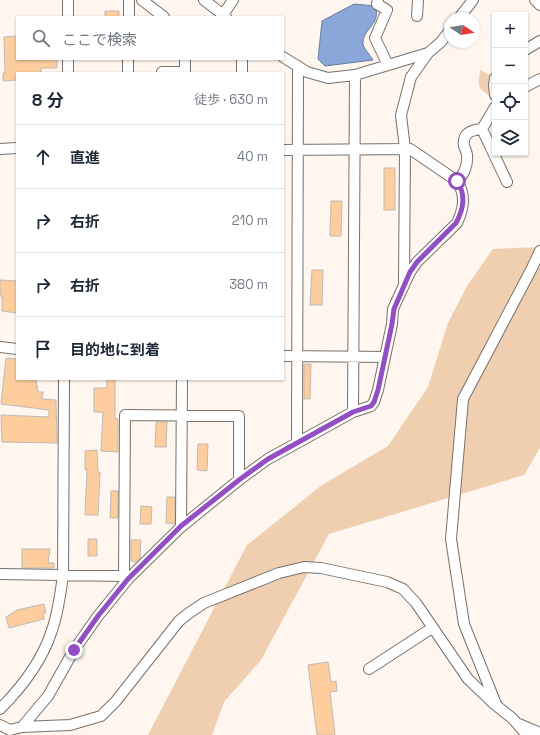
<!DOCTYPE html>
<html lang="ja">
<meta charset="utf-8">
<style>
body{margin:0;font-family:"Space Grotesk","Noto Sans JP",sans-serif;background:#f6f6f7;color:#1f2937}
.controls{position:absolute;right:12px;top:12px;display:grid;overflow:hidden;border-radius:0px;box-shadow:0 1px 3px #0004}
.controls button{width:36px;height:36px;display:grid;place-items:center;padding:0;border:0;border-bottom:1px solid #e0e1e3;background:#fff;color:#1f2937;font:20px sans-serif}
.compass{position:absolute;left:444px;top:12px;width:36px;height:36px;border-radius:50%;background:#fff;box-shadow:0 1px 3px #0004;rotate:102deg}
.stop{position:absolute;width:12px;height:12px;margin:-9px;border:3px solid #934ec2;border-radius:50%;background:#fff}
.stop.end{background:#934ec2;border-color:#fff;box-shadow:0 1px 4px #0008}
.list{margin:0;padding:0;list-style:none}
h2{display:flex;justify-content:space-between;align-items:center;height:52px;margin:0;padding:0 16px;font-size:17px}
h2 small{font-size:13px;font-weight:400;color:#747a83}
.list li{display:grid;grid-template-columns:26px 1fr auto;gap:12px;align-items:center;box-sizing:border-box;height:64px;padding:0 16px;border-top:1px solid #e0e1e3}
.list b{display:block;font-size:15px;white-space:nowrap}
.list em{font-size:13px;font-style:normal;color:#747a83}
.icon{flex:none;width:22px;height:22px;fill:none;stroke:currentColor;stroke-width:2;stroke-linecap:round;stroke-linejoin:round}
.map{position:relative;flex:none;width:540px;height:735px;overflow:hidden}
.search{position:absolute;background:#fff;box-shadow:0 1px 3px #0004;left:16px;top:16px;width:268px;height:44px;display:flex;align-items:center;gap:10px;box-sizing:border-box;padding:0 14px;border-radius:0px;color:#747a83;font-size:15px}
.panel{position:absolute;background:#fff;box-shadow:0 1px 3px #0004;left:16px;top:72px;width:268px;height:308px;border-radius:0px}
.map>svg:first-child{display:block}
</style>
<div class="map">
<svg width="540" height="735" viewBox="0 0 540 735">
<rect width="100%" height="100%" fill="#fef6ef"/>
<path fill="#efcfaf" d="M480 70 492 76V98C477 86 478 90 480 70Z
M540 247V448L524 475 329 534 261 660 224 702 212 735H148L247 545 322 485 388 446 428 387 448 323 467 286 493 249Z"/>
<path fill="#8ba7da" stroke="#697c9f" d="M354 4 375 6C382 24 362 29 363 44 364 49 370 55 373 60L325 66 318 59 322 21Z"/>
<path fill="#fdcd9e" stroke="#c1bab3" d="M105 11H119V17H105Z
M17 36V59H21V60L57 59V68H41V73H17V80L3 81V73H5L4 37Z
M384 168H395V210H384Z
M331 201H342L341 236H330Z
M312 270H323L322 305H310Z
M0 280 17 281V313L2 311V296H0Z
M6 358 17 359V379H36L38 392H43L42 399 56 400 57 443 2 442 1 415 49 417V410L1 404Z
M304 364H311L310 399H304Z
M107 379H115V419H118V452L101 451 103 412H94V388H107Z
M156 422H167L166 447H155Z
M198 444H208L207 471 197 470Z
M97 450 98 472H100L98 515H85L87 469 85 470V451Z
M111 491H118V518H110Z
M167 497H175V524L166 523Z
M141 506 152 507 151 524H140Z
M88 539H97V556H88Z
M131 540H141L140 558 136 562 131 561Z
M22 549H50L48 563H54V568H22Z
M44 604 46 613H43L44 619 9 628 6 617 17 610Z
M328 662 331 682 336 681 337 691 330 692 335 735H317L308 665Z"/>
<g fill="none" stroke-linecap="round" stroke-linejoin="round">
<defs>
<path id="minor" d="M68 0V17
M142 0 164 17
M204 0 226 17
M378 0 377 4 387 10 375 38 388 65
M535 0 540 5
M223 15 233 0
M417 16 418 0
M129 17V0
M459 18 473 0
M525 50 540 41
M283 57 307 72 328 78 355 75 428 53
M68 59V73
M185 59V73
M162 72H185
M128 73V59
M242 73V59
M495 78 494 85 495 95
M525 87 540 79
M482 129 507 182
M0 149 17 148
M457 181C464 175 468 165 467 155 467 152 465 149 464 146 462 133 471 130 482 129L495 107
M404 282 405 149 401 115 411 77 428 53 441 42 450 30
M0 347 17 349
M283 356 385 357
M353 412 355 75
M297 443 298 66
M181 527 182 379
M0 574 124 576
M128 579 124 576 125 415 239 416V480
M369 669 432 628
M496 704 464 624 451 539 463 399 532 268 540 251
M0 709C22 687 41 663 51 633 58 615 60 595 63 576L64 379
M519 724 540 733
M0 725 10 730 22 727 70 725 101 716 116 701 179 621 189 613 204 603 279 573 304 567 321 568 387 582 403 589 416 603 468 679 493 703 512 718 527 735
M22 727 48 696 74 650 98 616 128 579 181 527 239 480 268 459 353 412 371 406 374 402 378 390 392 324 393 309 410 272 417 262 457 223C464 208 466 195 457 181L410 149 283 150"/>
</defs>
<use href="#minor" stroke="#78716b" stroke-width="12"/>
<use href="#minor" stroke="#fff" stroke-width="10"/>
</g>
<g fill="none" stroke-linecap="round" stroke-linejoin="round">
<path stroke="#934ec2" stroke-width="5" d="M74 650 98 616 128 579 181 526 239 480 268 459 353 412 371 406 374 402 378 390 392 324 394 309 410 272 417 262 456 223C464 208 466 195 457 181"/>
</g>
</svg>
<div class="controls">
<button>+</button>
<button>−</button>
<button><svg class="icon" aria-label="locate" viewBox="0 0 24 24"><circle cx="12" cy="12" r="6"/><path d="M12 2v4M12 18v4M2 12h4M18 12h4"/></svg></button>
<button><svg class="icon" aria-label="layers" viewBox="0 0 24 24"><path d="M12 4l9 5-9 5-9-5zM3 14l9 5 9-5"/></svg></button>
</div>
<svg class="compass" viewBox="-18 -18 36 36"><path d="M0-13l5 13h-10z" fill="#e53935"/><path d="M0 13l5-13h-10z" fill="#747a83"/></svg>
<div class="stop" style="left:457px;top:181px"></div>
<div class="stop end" style="left:74px;top:650px"></div>
<div class="search"><svg class="icon" aria-label="search" viewBox="0 0 24 24"><circle cx="10" cy="10" r="6"/><path d="M15 15l6 6"/></svg>ここで検索</div>
<section class="panel">
<h2>8 分<small>徒歩 · 630 m</small></h2>
<ul class="list">
<li><svg class="icon" aria-label="ahead" viewBox="0 0 24 24"><path d="M12 20V5M6 11l6-6 6 6"/></svg><div><b>直進</b></div><em>40 m</em></li>
<li><svg class="icon" aria-label="right" viewBox="0 0 24 24"><path d="M7 20v-9h11M14 6l5 5-5 5"/></svg><div><b>右折</b></div><em>210 m</em></li>
<li><svg class="icon" aria-label="right" viewBox="0 0 24 24"><path d="M7 20v-9h11M14 6l5 5-5 5"/></svg><div><b>右折</b></div><em>380 m</em></li>
<li><svg class="icon" aria-label="arrive" viewBox="0 0 24 24"><path d="M6 21V4h12l-3 4 3 4H6"/></svg><div><b>目的地に到着</b></div></li>
</ul>
</section>
</div>
